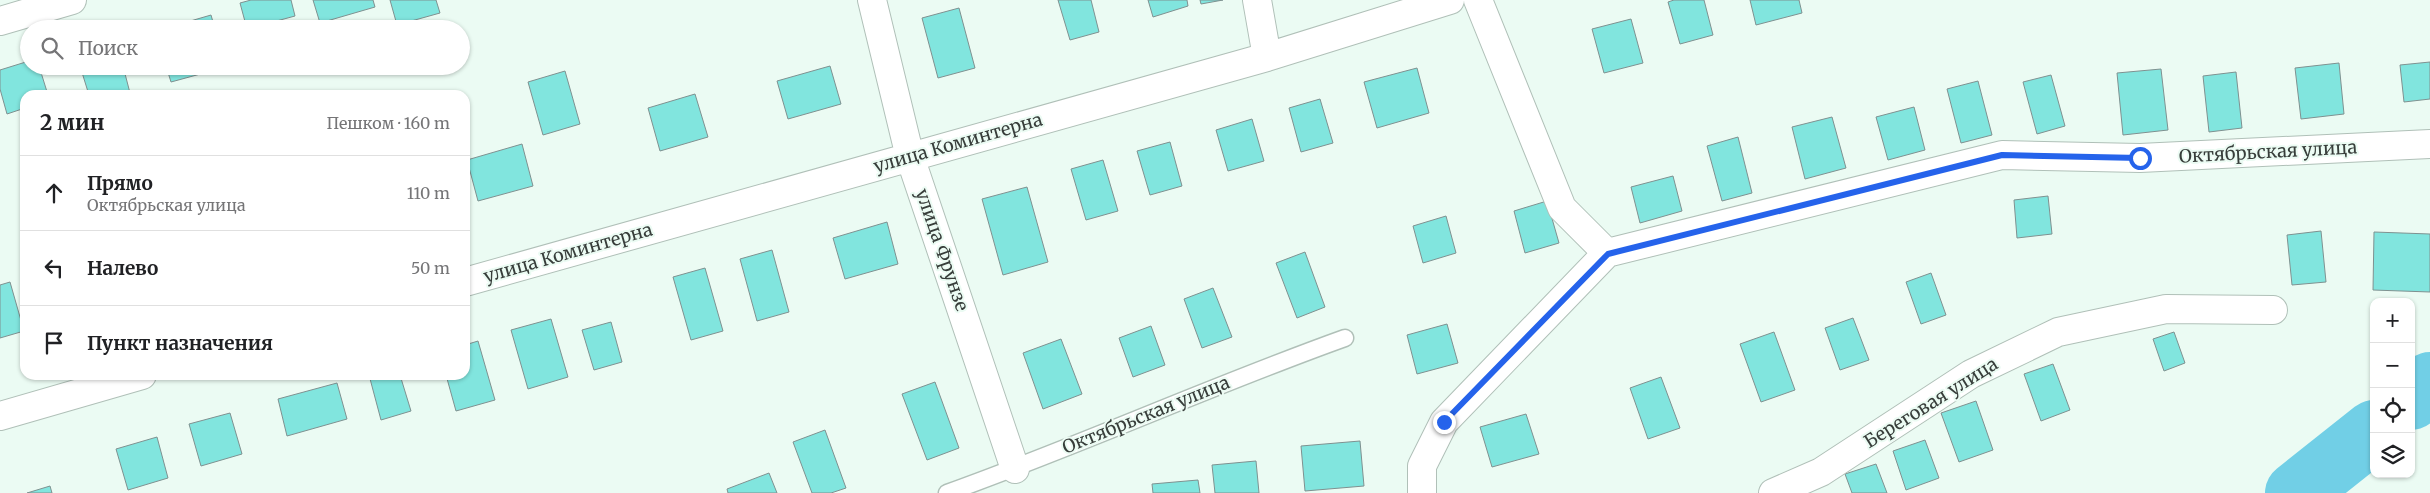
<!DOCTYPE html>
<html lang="ru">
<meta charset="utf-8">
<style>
body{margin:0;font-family:Merriweather,serif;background:#f6f6f6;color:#202124}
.controls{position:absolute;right:15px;bottom:15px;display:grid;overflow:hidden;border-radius:10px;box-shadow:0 1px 4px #0004}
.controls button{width:45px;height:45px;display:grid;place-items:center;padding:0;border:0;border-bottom:1px solid #e0e0e0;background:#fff;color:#202124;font:25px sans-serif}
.stop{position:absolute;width:15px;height:15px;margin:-11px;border:4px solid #2563eb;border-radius:50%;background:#fff}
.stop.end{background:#2563eb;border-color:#fff;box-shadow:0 1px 5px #0008}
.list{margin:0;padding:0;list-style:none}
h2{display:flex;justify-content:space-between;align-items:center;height:65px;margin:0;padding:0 20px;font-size:21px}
h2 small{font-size:16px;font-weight:400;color:#757577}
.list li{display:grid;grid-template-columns:32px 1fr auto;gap:15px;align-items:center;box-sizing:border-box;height:75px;padding:0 20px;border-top:1px solid #e0e0e0}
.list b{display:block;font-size:19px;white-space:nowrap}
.list p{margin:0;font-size:16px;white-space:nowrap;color:#757577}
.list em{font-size:16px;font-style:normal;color:#757577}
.icon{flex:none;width:28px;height:28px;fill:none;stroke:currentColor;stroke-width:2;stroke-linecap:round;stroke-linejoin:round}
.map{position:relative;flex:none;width:2430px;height:493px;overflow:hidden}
.search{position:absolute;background:#fff;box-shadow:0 1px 4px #0004;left:20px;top:20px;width:450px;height:55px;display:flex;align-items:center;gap:12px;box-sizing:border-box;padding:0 18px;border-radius:28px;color:#757577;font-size:19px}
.panel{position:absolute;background:#fff;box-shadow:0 1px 4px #0004;left:20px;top:90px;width:450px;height:290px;border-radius:15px}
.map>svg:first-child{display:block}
</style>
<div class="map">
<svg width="2430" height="493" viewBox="0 0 2430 493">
<rect width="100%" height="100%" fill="#ebfbf3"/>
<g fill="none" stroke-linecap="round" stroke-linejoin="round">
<path stroke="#71cfe6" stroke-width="62" d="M2411 399 2430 383
M2296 493 2374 431"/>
</g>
<path fill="#81e5de" stroke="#7f9190" d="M251 0H291L295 16 247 29 240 3Z
M313 0H373L375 7 320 23Z
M390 0H436L440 13 397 25Z
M1058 0H1091L1099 32 1070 40Z
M1148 0H1187L1188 6 1153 17Z
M1200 0H1223L1201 4Z
M1674 0H1704L1713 35 1680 44 1668 2Z
M1750 0H1799L1802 13 1756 25Z
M959 8 975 68 938 78 922 18Z
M211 15 215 29H163Z
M1631 19 1643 63 1604 73 1592 29Z
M29 61V66H39L48 95H25V108L7 114 0 89V70Z
M2430 62V99L2404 102 2400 65Z
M2339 63 2344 114 2301 119 2295 68Z
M80 66H123L130 93 89 95Z
M166 66H226V67L171 82Z
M830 66 841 104 788 119 777 81Z
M1417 68 1429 113 1377 128 1364 82Z
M2161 69 2168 130 2123 135 2117 73Z
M565 71 580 124 543 135 528 82Z
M2236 72 2242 128 2209 132 2203 76Z
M2051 75 2065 126 2037 134 2023 82Z
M1978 81 1992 135 1961 143 1947 89Z
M695 94 708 137 660 151 648 108Z
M1320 99 1333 143 1301 152 1289 108Z
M1914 107 1925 150 1888 160 1876 117Z
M1832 117 1846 168 1805 179 1792 127Z
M1252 119 1264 161 1228 171 1216 130Z
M1738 137 1752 193 1722 201 1707 146Z
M1170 142 1182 186 1150 195 1137 151Z
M522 144 533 186 478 201 467 160Z
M1103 160 1118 211 1086 220 1071 169Z
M1673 176 1682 211 1640 223 1631 187Z
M1027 187 1048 262 1003 275 982 199Z
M2048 196 2052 234 2017 238 2014 200Z
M1547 201 1559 243 1525 253 1514 211Z
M1446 216 1456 253 1423 263 1413 226Z
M887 222 898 264 845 279 833 238Z
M2321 231 2326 282 2292 285 2287 235Z
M2374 232 2430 234V292L2373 290Z
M772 250 789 312 757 321 740 259Z
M1305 252 1325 307 1297 318 1276 263Z
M705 268 723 331 691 340 673 277Z
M1931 273 1946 315 1921 324 1906 282Z
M10 282 24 331 0 338V285Z
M1213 288 1232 337 1202 348 1184 299Z
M1853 318 1869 360 1840 370 1825 328Z
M551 319 568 377 528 389 511 330Z
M611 322 622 362 594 370 582 330Z
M1447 324 1458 363 1417 374 1407 335Z
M1151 326 1165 365 1133 377 1119 338Z
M1774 332 1795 390 1761 402 1740 344Z
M2174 332 2185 363 2164 371 2153 339Z
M1061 339 1082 394 1043 409 1023 353Z
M478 341 495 400 456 411 446 375H465V345Z
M2053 364 2070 410 2041 421 2024 374Z
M369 375H400L411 411 381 420Z
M1661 377 1680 428 1648 439 1630 388Z
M935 382 959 448 927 460 902 394Z
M337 383 347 419 287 436 278 399Z
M1976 401 1993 450 1959 462 1941 413Z
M230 413 242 454 201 466 189 424Z
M1526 414 1539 454 1492 467 1480 427Z
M825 430 846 488 831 493H812L793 442Z
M157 437 168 478 128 490 116 449Z
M1925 440 1939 478 1906 490 1893 451Z
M1360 441 1364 486 1305 491 1301 446Z
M1256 461 1259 493H1215L1212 465Z
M1876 464 1887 493H1852L1845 474Z
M769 473 777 493H728L727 489Z
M1198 480 1200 493H1153L1152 484Z
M50 486 52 493H27Z"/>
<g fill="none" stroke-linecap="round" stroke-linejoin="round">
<defs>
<path id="service" d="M947 493C1081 445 1211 386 1345 338"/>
<path id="minor" d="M872 0 910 157 1015 469
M1257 0 1267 57
M1478 0 1562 208 1607 253
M0 21 72 0
M1607 253 2002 155 2140 158 2430 144
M465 282 1267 57 1450 0
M0 416 142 375
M1422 493V466L1444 422 1607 253
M1773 493 1821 472 1971 374 2058 332 2166 309 2273 310"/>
</defs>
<use href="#service" stroke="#b0c0b8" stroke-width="19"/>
<use href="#minor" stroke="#b0c0b8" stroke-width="30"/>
<use href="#service" stroke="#fff" stroke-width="16"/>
<use href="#minor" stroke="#fff" stroke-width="28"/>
</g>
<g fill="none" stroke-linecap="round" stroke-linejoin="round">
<path stroke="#2563eb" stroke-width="6" d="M1444 422 1608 254 2002 155 2140 158"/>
</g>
<g text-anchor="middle" stroke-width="4" stroke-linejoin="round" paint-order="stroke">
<g font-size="18" fill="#373d3a" stroke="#ebfbf3">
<text transform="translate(958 143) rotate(-16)" y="6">улица Коминтерна</text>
<text transform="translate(2268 152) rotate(-3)" y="6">Октябрьская улица</text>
<text transform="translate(942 250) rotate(71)" y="6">улица Фрунзе</text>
<text transform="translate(568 253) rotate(-16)" y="6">улица Коминтерна</text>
<text transform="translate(1931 403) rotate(-32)" y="6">Береговая улица</text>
<text transform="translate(1146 415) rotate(-22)" y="6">Октябрьская улица</text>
</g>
</g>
</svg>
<div class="controls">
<button>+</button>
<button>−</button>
<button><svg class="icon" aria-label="locate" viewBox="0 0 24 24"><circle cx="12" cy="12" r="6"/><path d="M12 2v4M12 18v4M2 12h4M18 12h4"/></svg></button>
<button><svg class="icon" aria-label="layers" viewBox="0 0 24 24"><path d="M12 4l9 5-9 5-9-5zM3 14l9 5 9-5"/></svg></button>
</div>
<div class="stop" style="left:2140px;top:158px"></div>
<div class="stop end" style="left:1444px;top:422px"></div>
<div class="search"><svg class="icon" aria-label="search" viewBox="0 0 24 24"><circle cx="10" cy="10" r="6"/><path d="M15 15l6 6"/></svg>Поиск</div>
<section class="panel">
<h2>2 мин<small>Пешком · 160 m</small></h2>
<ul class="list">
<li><svg class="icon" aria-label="ahead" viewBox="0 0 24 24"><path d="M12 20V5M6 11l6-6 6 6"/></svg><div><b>Прямо</b><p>Октябрьская улица</p></div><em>110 m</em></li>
<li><svg class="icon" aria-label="left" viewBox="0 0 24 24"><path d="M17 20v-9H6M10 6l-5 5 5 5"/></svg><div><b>Налево</b></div><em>50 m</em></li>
<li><svg class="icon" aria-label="arrive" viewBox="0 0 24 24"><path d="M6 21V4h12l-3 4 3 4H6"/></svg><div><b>Пункт назначения</b></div></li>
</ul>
</section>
</div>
